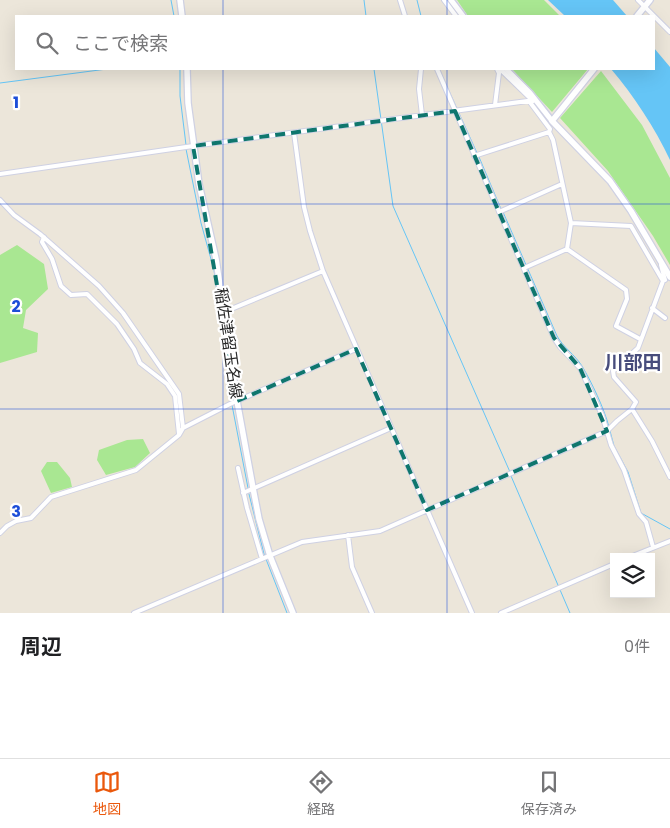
<!DOCTYPE html>
<html lang="ja">
<meta charset="utf-8">
<style>
body{margin:0;font-family:Poppins,"Noto Sans JP",sans-serif;background:#f2f2f2;color:#202124}
.controls{position:absolute;right:15px;bottom:15px;display:grid;overflow:hidden;border-radius:0px;box-shadow:0 5px 20px #0002}
.controls button{width:45px;height:45px;display:grid;place-items:center;padding:0;border:0;border-bottom:1px solid #e0e0e0;background:#fff;color:#202124;font:25px sans-serif}
.list{margin:0;padding:0;list-style:none}
h2{display:flex;justify-content:space-between;align-items:center;height:65px;margin:0;padding:0 20px;font-size:21px}
h2 small{font-size:16px;font-weight:400;color:#757577}
.icon{flex:none;width:28px;height:28px;fill:none;stroke:currentColor;stroke-width:2;stroke-linecap:round;stroke-linejoin:round}
.map{position:relative;flex:none;width:670px;height:613px;overflow:hidden}
.search{position:absolute;background:#fff;box-shadow:0 5px 20px #0002;left:15px;right:15px;top:15px;height:55px;display:flex;align-items:center;gap:12px;box-sizing:border-box;padding:0 18px;border-radius:0px;color:#757577;font-size:19px}
.sheet{height:145px;background:#fff}
nav{display:flex;justify-content:space-around;align-items:center;box-sizing:border-box;height:70px;border-top:1px solid #e0e0e0;background:#fff;font-size:14px;color:#757577}
nav a{display:grid;justify-items:center;gap:2px}
nav .on{color:#ea580c}
.map>svg:first-child{display:block}
</style>
<div class="map">
<svg width="670" height="613" viewBox="0 0 670 613">
<rect width="100%" height="100%" fill="#ece6da"/>
<path fill="#a9e792" d="M457 0H544L560 16H468Z
M512 69H588L552 112Z
M601 71 642 125 670 178V265L653 236 608 171 560 118Z
M17 245 44 264 48 289 26 310 23 328 38 333 37 352 0 363V255Z
M143 439 150 453 135 467 106 475 97 460 99 450 127 440Z
M47 462H57L70 478 72 487 51 493 41 471Z"/>
<path fill="#65c5f6" d="M548 0H613L627 16H565Z
M654 48 670 67V160C655 128 634 96 611 69H654Z"/>
<g fill="none" stroke-linecap="round" stroke-linejoin="round">
<path stroke="#65c5f6" stroke-width="1" d="M171 0 174 16
M364 0 366 16
M417 0 421 16
M180 69V96L186 145
M374 69 393 206 510 472
M439 69 477 153
M0 83 107 69
M186 149 201 223 214 270 232 401
M479 157 501 209
M503 212 557 336C563 347 575 355 582 366 592 383 604 408 609 427
M232 405 248 488
M610 431 614 446 628 472 641 513 670 529
M511 476 570 613
M249 494 264 554 287 613"/>
<defs>
<path id="minor" d="M400 0 405 16
M444 0 456 16
M638 0 670 32
M421 69 419 89 422 115
M437 69 554 338 560 347 580 368 602 415 611 445 624 470 639 514 646 522 653 547
M500 69 533 101
M529 101 550 129 549 132 553 140 571 223 567 249
M495 105 499 73 497 69
M294 133 304 207 310 231 323 271 472 613
M474 156 549 132
M0 174 193 146 535 100
M0 200 14 215 40 234 99 286 123 313 179 394 183 428
M499 212 562 184
M571 223 631 226 663 281
M44 237 42 242 52 259 61 286 71 295 87 294 117 324 134 349 140 363 167 384 175 396 179 434
M567 249 626 290 627 299 616 326 640 339
M524 268 567 249
M652 308 665 318
M224 312 323 271
M632 409 652 441 670 477
M238 468 247 508 262 559
M243 493 391 428
M0 533 7 526 16 521 31 518 51 497 136 470 179 435 183 428 230 404 356 349
M348 535 352 567 372 613
M630 557 670 541
M134 613 302 542 380 531 607 431 617 421 632 409 636 402 614 377 613 371 638 348 663 281 665 280 661 265
M501 613 614 564"/>
<path id="tertiary" d="M451 0 463 16
M506 69 530 93 552 121"/>
<path id="secondary" d="M180 0 182 16
M637 16 650 0
M187 69 188 103 199 184 216 259 237 401 253 488 259 519 270 556 293 613
M594 69 552 121 610 181 631 211 670 277"/>
</defs>
<use href="#minor" stroke="#cfd1e3" stroke-width="6"/>
<use href="#tertiary" stroke="#cfd1e3" stroke-width="8"/>
<use href="#secondary" stroke="#cfd1e3" stroke-width="8"/>
<use href="#minor" stroke="#fff" stroke-width="4"/>
<use href="#tertiary" stroke="#fff" stroke-width="5"/>
<use href="#secondary" stroke="#fff" stroke-width="5.5"/>
</g>
<path fill="none" stroke="#0f766e" stroke-width="4" stroke-dasharray="10 6" stroke-linejoin="round" d="M455 111 554 338 580 368 607 431 427 510 356 349 237 401 193 146Z"/>
<path fill="none" stroke="#1d4ed8" stroke-width="1" stroke-opacity="0.55" d="M223 0V16M447 0V16M223 69V613M447 69V613M0 204H670M0 409H670"/>
<g text-anchor="middle" stroke-width="4.5" stroke-linejoin="round" paint-order="stroke">
<g font-size="16" fill="#292929" stroke="#fff">
<text transform="translate(229 343) rotate(82)" y="6">稲佐津留玉名線</text>
</g>
<g font-size="19" font-weight="bold" fill="#474c7c" stroke="#fff">
<text x="633" y="369">川部田</text>
</g>
</g>
<g font-size="16" text-anchor="middle" font-weight="bold" fill="#1d4ed8" stroke="#fff" stroke-width="4.5" stroke-linejoin="round" paint-order="stroke">
<text x="16" y="108">1</text>
<text x="16" y="312">2</text>
<text x="16" y="517">3</text>
</g>
</svg>
<div class="controls">
<button><svg class="icon" aria-label="layers" viewBox="0 0 24 24"><path d="M12 4l9 5-9 5-9-5zM3 14l9 5 9-5"/></svg></button>
</div>
<div class="search"><svg class="icon" aria-label="search" viewBox="0 0 24 24"><circle cx="10" cy="10" r="6"/><path d="M15 15l6 6"/></svg>ここで検索</div>
</div>
<section class="sheet">
<h2>周辺<small>0件</small></h2>
<ul class="list">
</ul>
</section>
<nav>
<a class="on"><svg class="icon" aria-label="map" viewBox="0 0 24 24"><path d="M3 6l6-2 6 2 6-2v14l-6 2-6-2-6 2zM9 4v14M15 6v14"/></svg>地図</a>
<a><svg class="icon" aria-label="directions" viewBox="0 0 24 24"><path d="M12 3l9 9-9 9-9-9zM9 14v-3h6M13 9l2 2-2 2"/></svg>経路</a>
<a><svg class="icon" aria-label="saved" viewBox="0 0 24 24"><path d="M7 4h10v16l-5-4-5 4z"/></svg>保存済み</a>
</nav>
